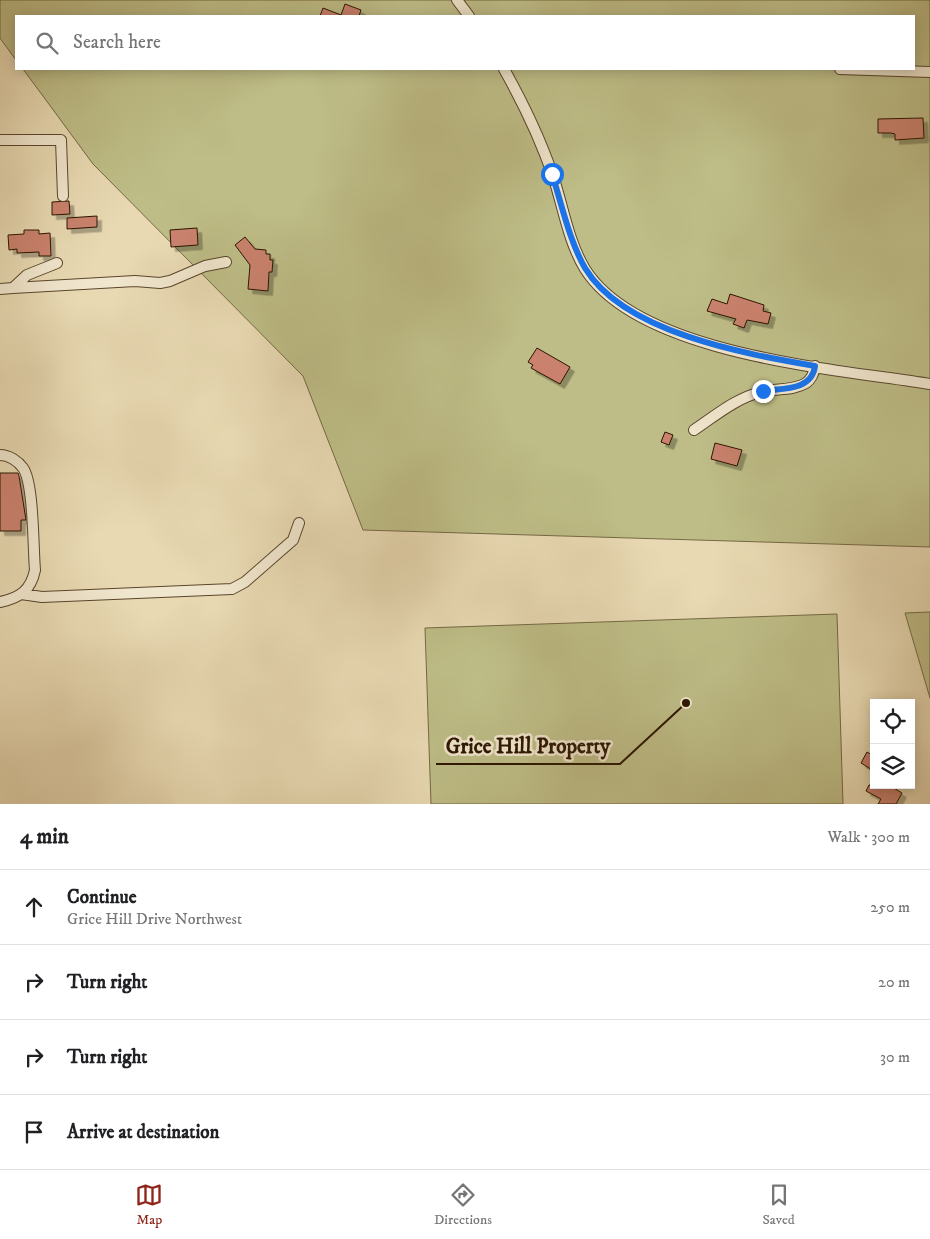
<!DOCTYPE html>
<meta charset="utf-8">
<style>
body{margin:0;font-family:"IM FELL DW Pica",serif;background:#f6f6f6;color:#202124}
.controls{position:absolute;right:15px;bottom:15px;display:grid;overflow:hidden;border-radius:0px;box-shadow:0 2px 12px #0003}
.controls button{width:45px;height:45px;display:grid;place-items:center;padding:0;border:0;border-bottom:1px solid #e0e0e0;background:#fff;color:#202124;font:25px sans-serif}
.stop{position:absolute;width:15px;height:15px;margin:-11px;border:4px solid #1a73e8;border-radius:50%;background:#fff}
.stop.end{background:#1a73e8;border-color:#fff;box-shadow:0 1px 5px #0008}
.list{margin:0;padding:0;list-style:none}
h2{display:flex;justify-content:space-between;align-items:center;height:65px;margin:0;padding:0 20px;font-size:21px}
h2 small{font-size:16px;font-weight:400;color:#757577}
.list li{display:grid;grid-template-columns:32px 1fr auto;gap:15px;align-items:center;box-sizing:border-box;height:75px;padding:0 20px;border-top:1px solid #e0e0e0}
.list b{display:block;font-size:19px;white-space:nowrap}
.list p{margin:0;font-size:16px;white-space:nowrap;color:#757577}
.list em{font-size:16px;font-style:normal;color:#757577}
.icon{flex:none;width:28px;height:28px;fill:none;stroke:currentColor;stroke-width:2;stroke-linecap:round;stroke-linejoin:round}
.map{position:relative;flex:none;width:930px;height:804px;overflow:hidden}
.search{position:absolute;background:#fff;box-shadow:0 2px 12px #0003;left:15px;right:15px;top:15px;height:55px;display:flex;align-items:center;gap:12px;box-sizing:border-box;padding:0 18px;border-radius:0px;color:#757577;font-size:19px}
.sheet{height:365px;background:#fff}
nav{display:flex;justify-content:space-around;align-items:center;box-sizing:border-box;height:70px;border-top:1px solid #e0e0e0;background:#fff;font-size:14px;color:#757577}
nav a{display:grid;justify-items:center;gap:2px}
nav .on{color:#8f2418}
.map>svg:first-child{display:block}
</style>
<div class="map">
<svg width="930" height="804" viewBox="0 0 930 804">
<defs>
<filter id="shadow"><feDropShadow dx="4.5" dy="4.5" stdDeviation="0" flood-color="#0004"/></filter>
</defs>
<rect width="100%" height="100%" fill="#e8d9b2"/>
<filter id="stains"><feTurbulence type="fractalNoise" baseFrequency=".004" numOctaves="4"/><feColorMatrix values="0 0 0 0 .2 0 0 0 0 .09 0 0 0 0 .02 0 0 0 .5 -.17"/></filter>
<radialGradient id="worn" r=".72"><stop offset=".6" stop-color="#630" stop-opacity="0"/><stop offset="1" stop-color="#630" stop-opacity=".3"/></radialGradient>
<path fill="#bebd87" stroke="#746944" d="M0 0H930V547L363 530 303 376 93 164 23 69H914V16H16V60L0 38Z
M930 612V698L905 613Z
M837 614 843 804H431L425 628Z"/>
<path fill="#ca826e" stroke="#2b1500" filter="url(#shadow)" d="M345 4 361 10 359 16H320L323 8 341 15Z
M923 118 924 138 895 140V134L891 133H878V119Z
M69 201 70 214 52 215V202Z
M97 216V227L67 229V218Z
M197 228 198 245 171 247 170 230Z
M24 230H39V234L50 233 51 256H39V252L17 253V249L9 250 8 235 24 234Z
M245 237 255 249 266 250V254H270V260H273L272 272H269L268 291 248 289 250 265 235 245Z
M730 294 764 305 763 311 771 313 768 324 747 320 744 328 733 324 736 319 707 311 712 299 727 304Z
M537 348 570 367 560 384 531 368 533 365 528 362Z
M665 432 673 435 669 445 661 442Z
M715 443 742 450 737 466 711 459Z
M0 473H18L19 476 26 520H21V531H0Z
M867 752 874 756V771L861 763Z
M869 785H889L902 793 896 804H878L881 799 866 791Z"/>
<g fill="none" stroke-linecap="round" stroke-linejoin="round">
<defs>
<path id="minor" d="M457 0 469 16
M504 69C523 103 540 138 553 176 563 206 568 241 585 269 639 355 838 369 930 384
M840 69 930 72
M0 140H61L63 196
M13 288 135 281 160 283 170 281 205 266 226 262
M0 289 13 288 27 275 57 263
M694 430C715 416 736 398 761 392 775 388 793 391 806 383 812 379 814 373 815 366
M0 455C9 455 18 461 23 468 34 483 33 549 35 570 31 590 20 598 0 602
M21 594 42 597 232 589 245 582 293 540 299 523"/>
</defs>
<use href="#minor" stroke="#5a462c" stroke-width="12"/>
<use href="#minor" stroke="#f0e6cd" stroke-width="10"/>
</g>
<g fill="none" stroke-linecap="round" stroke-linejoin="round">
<path stroke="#1a73e8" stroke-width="6" d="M552 174C562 205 569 240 585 268 624 333 746 354 815 366 812 391 782 388 763 391"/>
</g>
<path fill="none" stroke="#2b1500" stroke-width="2" d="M686 703L620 764H436"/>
<circle fill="#2b1500" stroke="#f0e6cd" stroke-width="2" cx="686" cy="703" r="5"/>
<g font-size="21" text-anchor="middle" font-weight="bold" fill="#2b1500" stroke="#f0e6cd" stroke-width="5" stroke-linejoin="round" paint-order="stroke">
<text x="528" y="753">Grice Hill Property</text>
</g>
<rect width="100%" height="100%" filter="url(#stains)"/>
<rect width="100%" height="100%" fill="url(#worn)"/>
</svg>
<div class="controls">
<button><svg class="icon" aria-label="locate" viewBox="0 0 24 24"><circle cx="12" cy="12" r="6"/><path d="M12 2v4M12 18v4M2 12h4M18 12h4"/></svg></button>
<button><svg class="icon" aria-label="layers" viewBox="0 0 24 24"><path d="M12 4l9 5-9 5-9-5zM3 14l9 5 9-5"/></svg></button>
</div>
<div class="stop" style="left:552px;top:174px"></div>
<div class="stop end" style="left:763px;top:391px"></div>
<div class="search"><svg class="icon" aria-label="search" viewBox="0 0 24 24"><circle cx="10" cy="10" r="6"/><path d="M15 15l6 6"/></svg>Search here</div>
</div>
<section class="sheet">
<h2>4 min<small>Walk · 300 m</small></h2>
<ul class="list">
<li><svg class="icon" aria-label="ahead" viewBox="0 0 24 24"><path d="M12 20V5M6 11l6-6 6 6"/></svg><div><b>Continue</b><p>Grice Hill Drive Northwest</p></div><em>250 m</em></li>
<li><svg class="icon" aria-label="right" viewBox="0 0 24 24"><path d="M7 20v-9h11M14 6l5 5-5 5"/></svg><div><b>Turn right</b></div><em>20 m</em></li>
<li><svg class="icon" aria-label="right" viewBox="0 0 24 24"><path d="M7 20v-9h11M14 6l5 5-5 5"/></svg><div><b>Turn right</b></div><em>30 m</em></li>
<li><svg class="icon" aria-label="arrive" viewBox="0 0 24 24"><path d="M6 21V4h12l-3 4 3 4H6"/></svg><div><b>Arrive at destination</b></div></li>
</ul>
</section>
<nav>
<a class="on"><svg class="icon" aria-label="map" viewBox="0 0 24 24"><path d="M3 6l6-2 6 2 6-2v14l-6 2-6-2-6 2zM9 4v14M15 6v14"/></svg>Map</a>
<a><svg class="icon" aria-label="directions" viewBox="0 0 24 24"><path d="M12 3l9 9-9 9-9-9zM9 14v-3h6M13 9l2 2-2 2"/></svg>Directions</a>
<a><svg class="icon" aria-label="saved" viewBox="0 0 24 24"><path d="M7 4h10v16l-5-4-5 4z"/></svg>Saved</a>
</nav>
